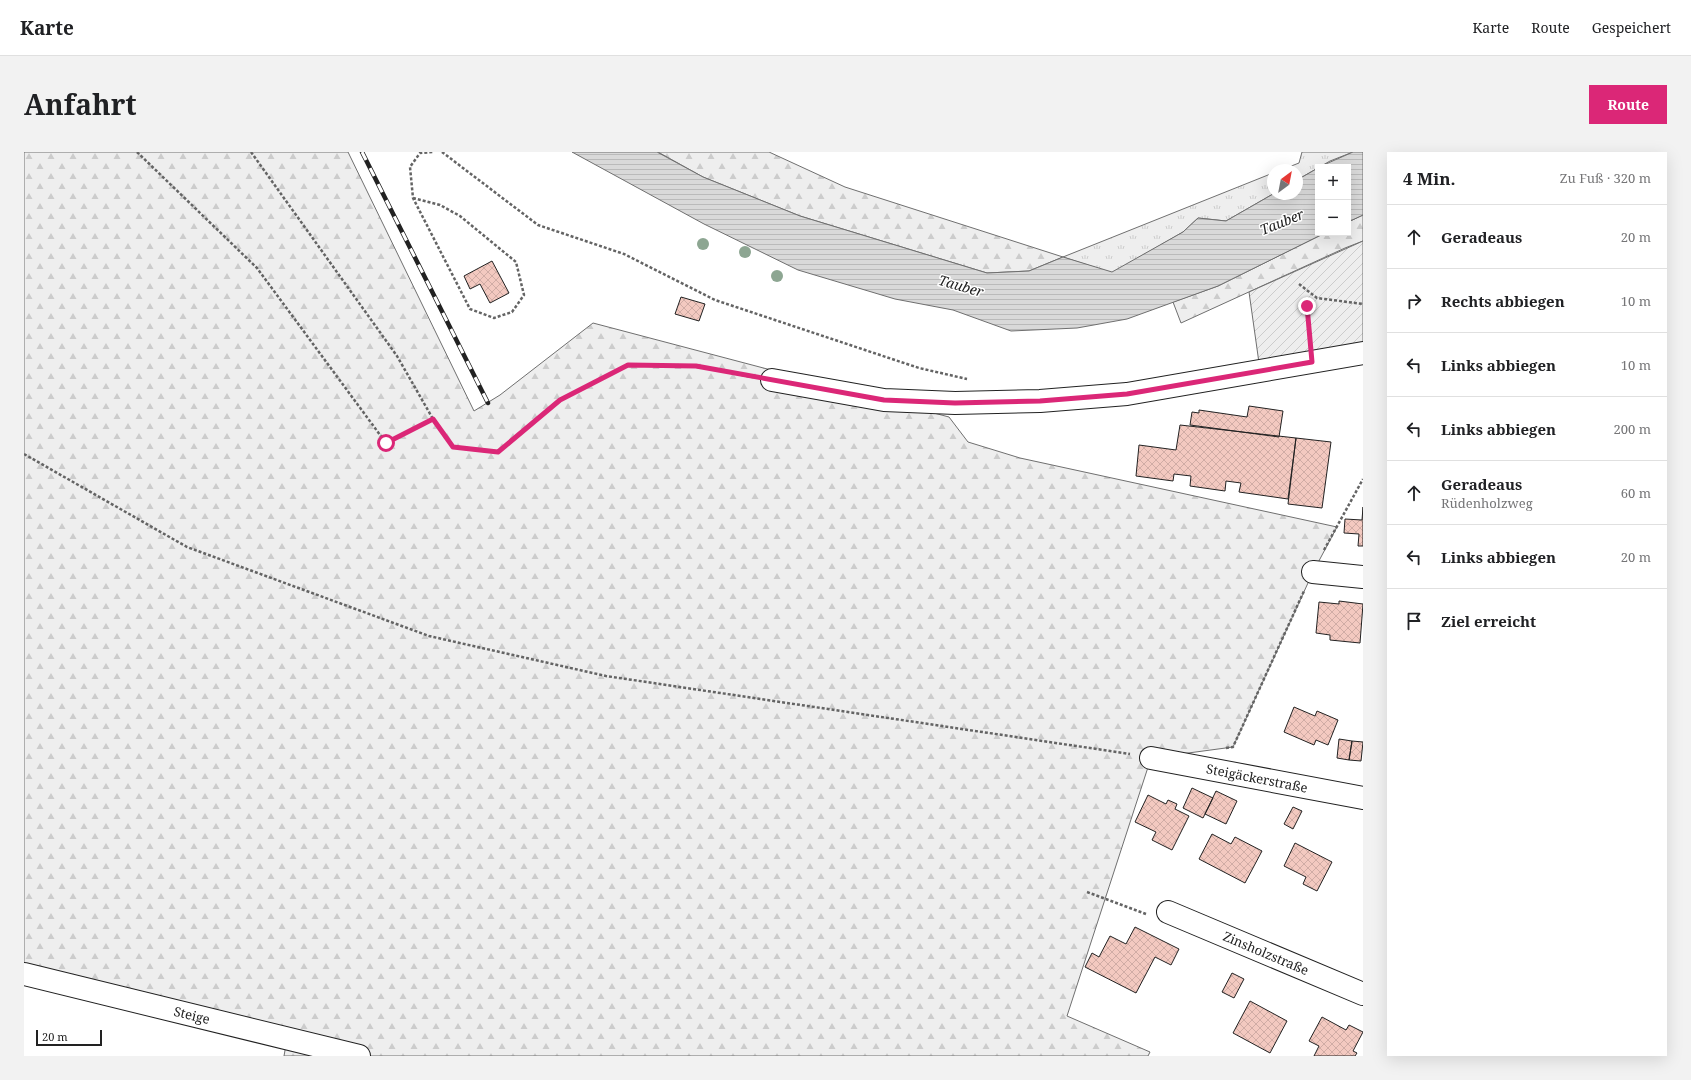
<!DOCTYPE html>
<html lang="de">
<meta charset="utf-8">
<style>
body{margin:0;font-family:"Noto Serif",serif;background:#f2f2f2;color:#202124}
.controls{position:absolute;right:12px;top:12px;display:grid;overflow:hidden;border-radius:0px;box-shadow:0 4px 16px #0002}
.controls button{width:36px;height:36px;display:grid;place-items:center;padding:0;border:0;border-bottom:1px solid #e0e0e0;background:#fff;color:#202124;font:20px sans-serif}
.compass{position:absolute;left:1243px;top:12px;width:36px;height:36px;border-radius:50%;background:#fff;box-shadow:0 4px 16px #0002;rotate:32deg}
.scale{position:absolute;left:12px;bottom:10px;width:66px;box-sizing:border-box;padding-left:4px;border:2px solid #222;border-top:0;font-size:11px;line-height:14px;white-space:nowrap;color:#222;-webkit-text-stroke:3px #fff;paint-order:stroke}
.stop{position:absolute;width:12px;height:12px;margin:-9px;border:3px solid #db2777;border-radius:50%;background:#fff}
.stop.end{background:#db2777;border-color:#fff;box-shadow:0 1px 4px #0008}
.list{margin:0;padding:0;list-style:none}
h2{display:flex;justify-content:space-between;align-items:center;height:52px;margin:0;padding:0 16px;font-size:17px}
h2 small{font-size:13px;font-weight:400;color:#757577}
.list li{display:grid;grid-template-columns:26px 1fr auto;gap:12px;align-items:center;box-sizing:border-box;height:64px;padding:0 16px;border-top:1px solid #e0e0e0}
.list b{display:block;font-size:15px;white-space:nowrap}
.list p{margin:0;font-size:13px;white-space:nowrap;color:#757577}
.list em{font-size:13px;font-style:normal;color:#757577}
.icon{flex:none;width:22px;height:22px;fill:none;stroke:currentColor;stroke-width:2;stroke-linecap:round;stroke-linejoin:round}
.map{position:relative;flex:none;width:1339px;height:904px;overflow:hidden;border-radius:0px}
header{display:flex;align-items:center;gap:24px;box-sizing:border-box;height:56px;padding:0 20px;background:#fff;border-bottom:1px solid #e0e0e0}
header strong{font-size:19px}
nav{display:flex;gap:22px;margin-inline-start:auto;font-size:14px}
.intro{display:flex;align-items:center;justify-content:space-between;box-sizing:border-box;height:96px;padding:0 24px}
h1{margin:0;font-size:28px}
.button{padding:10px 18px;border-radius:0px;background:#db2777;color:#fff;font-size:14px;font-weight:700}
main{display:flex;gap:24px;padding:0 24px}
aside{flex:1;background:#fff;border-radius:0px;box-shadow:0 4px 16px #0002}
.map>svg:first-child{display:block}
</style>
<header>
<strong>Karte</strong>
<nav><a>Karte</a><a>Route</a><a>Gespeichert</a></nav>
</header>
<div class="intro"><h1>Anfahrt</h1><a class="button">Route</a></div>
<main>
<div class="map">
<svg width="1339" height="904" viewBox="0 0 1339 904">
<defs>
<pattern id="grass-tufts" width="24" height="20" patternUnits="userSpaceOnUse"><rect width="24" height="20" fill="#eee"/><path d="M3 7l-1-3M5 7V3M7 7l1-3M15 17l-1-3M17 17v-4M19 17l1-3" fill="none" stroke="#ccc"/></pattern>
<pattern id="forest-firs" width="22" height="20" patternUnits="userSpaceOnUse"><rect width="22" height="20" fill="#eee"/><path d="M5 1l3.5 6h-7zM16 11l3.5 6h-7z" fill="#ccc"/></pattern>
<pattern id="garden-furrows" width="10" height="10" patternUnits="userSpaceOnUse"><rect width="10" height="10" fill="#eee"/><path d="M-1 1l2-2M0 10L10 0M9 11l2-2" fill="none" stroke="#ccc"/></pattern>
<pattern id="water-rules" width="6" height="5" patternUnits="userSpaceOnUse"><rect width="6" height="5" fill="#d9d9d9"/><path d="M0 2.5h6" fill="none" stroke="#bababa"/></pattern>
<pattern id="building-cross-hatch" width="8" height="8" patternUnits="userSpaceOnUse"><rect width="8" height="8" fill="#f3c9c0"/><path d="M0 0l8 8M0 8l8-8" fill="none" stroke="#d0aca5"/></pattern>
</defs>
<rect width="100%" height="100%" fill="#fff"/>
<path fill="url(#grass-tufts)" stroke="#6f6f6f" d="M1278 0H1329L1306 9 1273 28V18H1257L1275 11Z
M1249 21V42L1202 69 1174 66 1159 80 1088 121 1039 105Z"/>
<path fill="url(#forest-firs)" stroke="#6f6f6f" d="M0 0H324L450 259 476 243 569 171 925 265 944 290 996 306 1313 375 1289 420 1209 595 1127 606 1043 864 1126 900 1124 904H260L263 887 0 822Z
M634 0H745L821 35 1039 105 1005 119 963 121 776 64 679 25Z
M1339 63V89L1321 96 1157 171 1149 150 1194 134 1301 81H1324V70Z"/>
<path fill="url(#garden-furrows)" stroke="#6f6f6f" d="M1339 89V201L1236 218 1225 140Z"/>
<path fill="url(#water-rules)" stroke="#6f6f6f" d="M548 0H633L679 25 776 64 963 121 1005 119 1039 105 1088 120 1159 80 1174 66 1202 69 1249 42H1273V28L1294 16V81H1301L1194 134 1103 167 1053 176 987 179 929 158 871 147 774 118 680 72Z
M1329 0H1339V63L1324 70V15H1295Z"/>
<path fill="url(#building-cross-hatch)" stroke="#222" d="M468 109 485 141 466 151 456 132 446 137 440 124Z
M657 145 681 152 675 169 651 162Z
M1225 254 1259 259 1255 285 1166 273 1168 260 1175 261V258L1223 265Z
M1156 273 1272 286 1264 347 1215 340 1217 331 1202 329 1201 339 1166 334 1167 324 1150 322 1149 329 1112 324 1115 293 1152 298Z
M1272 286 1307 290 1298 356 1264 352Z
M1339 355V394H1334L1335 382 1320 381 1321 367 1338 368Z
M1315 449 1339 452 1336 491 1306 488V483L1292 481 1295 450 1315 452Z
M1270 555 1291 564 1293 559 1314 568 1304 593 1292 588 1290 593 1260 580Z
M1315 587 1328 589 1325 608 1313 606Z
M1328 589 1339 590 1337 609 1325 608Z
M1168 636 1189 646 1179 666 1159 656Z
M1192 639 1213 649 1202 672 1181 662Z
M1124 643 1142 652 1144 648 1153 652 1151 657 1165 664 1148 698 1128 688 1132 680 1111 670Z
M1269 655 1278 659 1269 677 1260 672Z
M1188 682 1207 692 1211 685 1238 699 1221 731 1175 707Z
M1271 691 1308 710 1293 739 1279 732 1282 725 1260 714Z
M1111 775 1155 797 1147 813 1131 805 1112 841 1061 815 1068 801 1075 805 1086 784 1102 792Z
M1208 821 1220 827 1210 846 1198 840Z
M1226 849 1263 869 1246 901 1209 881Z
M1298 865 1322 878 1325 873 1339 880 1329 899 1333 901 1331 904H1290L1295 894 1285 889Z"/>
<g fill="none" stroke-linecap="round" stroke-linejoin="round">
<defs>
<path id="minor" d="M748 228 860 248 931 251 1016 249 1103 242 1339 201
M1289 420 1339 425
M1127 606 1339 646
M1144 760 1339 842
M0 822 335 904"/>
</defs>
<use href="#minor" stroke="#222" stroke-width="24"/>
<path stroke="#646464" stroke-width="2.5" stroke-dasharray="3 2" stroke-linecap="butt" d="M113 0 233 116 362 291 409 267
M227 0 373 204 409 267 429 295 474 300 536 248 604 213 672 214 728 225
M418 0 514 73 600 102 691 148 895 216 943 227
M389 46 416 53 436 64 492 110 500 143 488 160 470 166 446 157 389 46 386 15 396 1 409 0
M1275 132 1293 146 1339 152
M1283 154 1286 189
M0 302 163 395 405 484 582 524 1106 602
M1300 398 1339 327
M1202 596 1209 595 1280 439
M1063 740 1122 762"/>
<use href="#minor" stroke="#fff" stroke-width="22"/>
<defs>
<path id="rail" d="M338 0 464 251"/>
</defs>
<use href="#rail" stroke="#222" stroke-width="4.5"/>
<use href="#rail" stroke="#fff" stroke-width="3" stroke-dasharray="9" stroke-linecap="butt"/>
</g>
<g fill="#8da692">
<circle cx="679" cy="92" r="6"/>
<circle cx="721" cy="100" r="6"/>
<circle cx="753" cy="124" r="6"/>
</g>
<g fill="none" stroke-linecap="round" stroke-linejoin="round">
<path stroke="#db2777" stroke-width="5" d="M362 291 409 267 429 295 474 300 536 248 604 213 672 214 860 248 931 251 1016 249 1103 242 1288 210 1283 154"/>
</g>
<g text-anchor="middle" stroke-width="3" stroke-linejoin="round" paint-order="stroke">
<g font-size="13" fill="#222" stroke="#fff">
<text transform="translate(1233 626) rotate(11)" y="5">Steigäckerstraße</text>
<text transform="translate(1242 801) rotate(23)" y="5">Zinsholzstraße</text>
<text transform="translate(168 863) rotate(14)" y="5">Steige</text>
</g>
<g font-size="14" font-style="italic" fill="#222" stroke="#fff">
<text transform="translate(1258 70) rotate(-22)" y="5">Tauber</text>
<text transform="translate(937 134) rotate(16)" y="5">Tauber</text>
</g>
</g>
</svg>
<div class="controls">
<button>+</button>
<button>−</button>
</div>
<svg class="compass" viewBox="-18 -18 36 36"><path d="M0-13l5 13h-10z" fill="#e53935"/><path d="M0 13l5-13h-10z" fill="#757577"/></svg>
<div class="scale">20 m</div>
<div class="stop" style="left:362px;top:291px"></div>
<div class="stop end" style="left:1283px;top:154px"></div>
</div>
<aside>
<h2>4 Min.<small>Zu Fuß · 320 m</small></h2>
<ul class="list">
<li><svg class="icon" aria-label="ahead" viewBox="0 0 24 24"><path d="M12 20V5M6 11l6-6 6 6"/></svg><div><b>Geradeaus</b></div><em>20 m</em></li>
<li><svg class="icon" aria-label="right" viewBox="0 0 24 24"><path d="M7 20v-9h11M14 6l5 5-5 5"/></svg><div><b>Rechts abbiegen</b></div><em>10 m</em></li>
<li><svg class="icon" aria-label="left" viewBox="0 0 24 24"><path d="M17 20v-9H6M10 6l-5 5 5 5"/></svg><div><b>Links abbiegen</b></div><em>10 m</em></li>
<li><svg class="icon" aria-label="left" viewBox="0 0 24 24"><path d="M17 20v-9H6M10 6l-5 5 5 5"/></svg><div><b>Links abbiegen</b></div><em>200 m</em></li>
<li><svg class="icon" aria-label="ahead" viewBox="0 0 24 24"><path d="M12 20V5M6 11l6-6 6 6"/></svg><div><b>Geradeaus</b><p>Rüdenholzweg</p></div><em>60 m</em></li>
<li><svg class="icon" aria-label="left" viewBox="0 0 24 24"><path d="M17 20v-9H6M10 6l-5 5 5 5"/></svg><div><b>Links abbiegen</b></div><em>20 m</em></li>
<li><svg class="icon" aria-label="arrive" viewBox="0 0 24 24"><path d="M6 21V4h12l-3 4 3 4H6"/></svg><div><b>Ziel erreicht</b></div></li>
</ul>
</aside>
</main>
